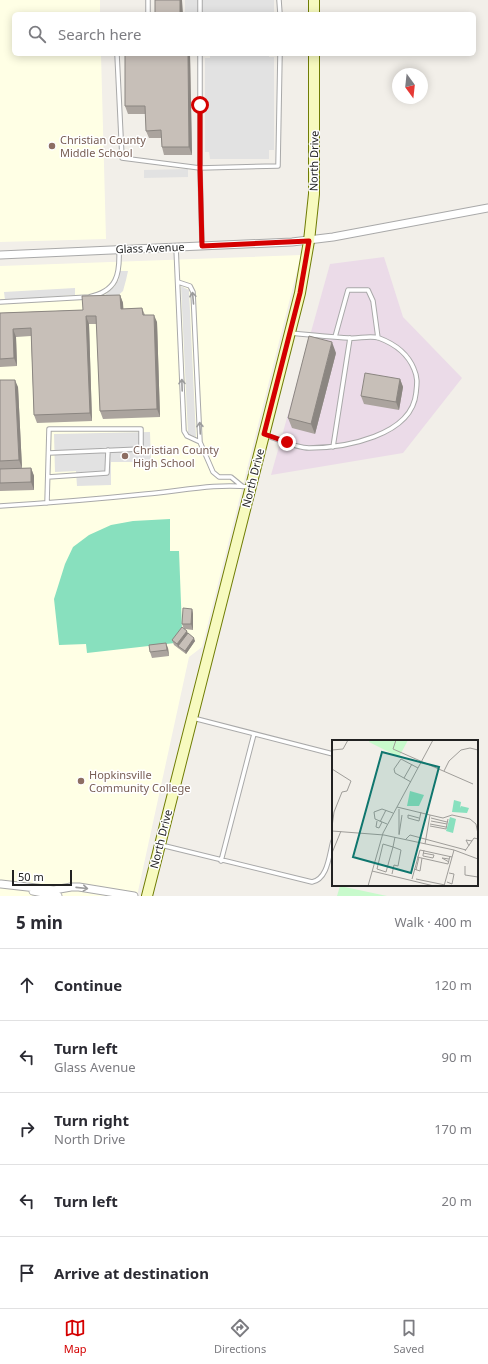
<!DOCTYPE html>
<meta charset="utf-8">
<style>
body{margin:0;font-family:"Noto Sans",sans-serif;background:#f2f2f3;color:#2b2b33}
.compass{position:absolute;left:392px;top:68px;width:36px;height:36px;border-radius:50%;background:#fff;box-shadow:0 2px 10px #0003;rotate:165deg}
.scale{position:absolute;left:12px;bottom:10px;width:60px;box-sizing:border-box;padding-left:4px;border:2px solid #222;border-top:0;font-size:11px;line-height:14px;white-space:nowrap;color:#222;-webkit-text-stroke:3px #fff;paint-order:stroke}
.stop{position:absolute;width:12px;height:12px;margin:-9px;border:3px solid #d40000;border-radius:50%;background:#fff}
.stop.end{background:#d40000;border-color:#fff;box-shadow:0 1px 4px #0008}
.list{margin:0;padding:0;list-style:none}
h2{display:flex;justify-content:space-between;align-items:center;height:52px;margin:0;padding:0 16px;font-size:17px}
h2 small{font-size:13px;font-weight:400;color:#7c7c81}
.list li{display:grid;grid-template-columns:26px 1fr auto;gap:12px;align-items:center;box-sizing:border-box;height:72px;padding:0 16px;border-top:1px solid #e1e1e2}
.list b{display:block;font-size:15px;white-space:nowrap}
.list p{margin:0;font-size:13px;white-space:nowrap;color:#7c7c81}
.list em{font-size:13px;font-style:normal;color:#7c7c81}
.icon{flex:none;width:22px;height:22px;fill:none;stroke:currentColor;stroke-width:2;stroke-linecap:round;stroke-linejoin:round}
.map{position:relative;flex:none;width:488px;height:896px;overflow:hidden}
.search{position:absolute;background:#fff;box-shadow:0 2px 10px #0003;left:12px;right:12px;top:12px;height:44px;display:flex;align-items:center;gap:10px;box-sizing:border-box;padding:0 14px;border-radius:6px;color:#7c7c81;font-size:15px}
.sheet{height:412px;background:#fff}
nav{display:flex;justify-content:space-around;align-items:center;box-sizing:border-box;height:56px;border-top:1px solid #e1e1e2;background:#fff;font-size:11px;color:#7c7c81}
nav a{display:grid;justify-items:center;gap:2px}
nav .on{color:#d40000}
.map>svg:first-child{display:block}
</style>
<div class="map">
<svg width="488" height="896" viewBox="0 0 488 896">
<rect width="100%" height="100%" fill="#f2efe9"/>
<path fill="#ebdbe8" d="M384 257 403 317 462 378 403 453 271 475 330 264Z"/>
<path fill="#ffffe5" d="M0 0H100V14H14V54H101L106 239 0 242Z
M301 255 202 647 189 657 137 896H0V266Z"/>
<path fill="#c8facc" d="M340 886 387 896H337Z"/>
<path fill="#88e0be" d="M170 519V551H179L182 629 175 643 87 653 86 644 59 645 54 599 65 564 73 547 89 535 111 525 133 521Z"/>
<path fill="#e2e2e2" d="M185 0H274V14H185Z
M210 54H269V57H274V150H269V159H210L209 152H205V58H210Z
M188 169V177L144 178V170Z
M120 271H128L126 280 123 291 114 299 105 295 114 287 119 279Z
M181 286 189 290 196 437 188 434Z
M75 288V295L5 300 4 292Z
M150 432 151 462H111V485L77 486 76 471 55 472 54 434Z"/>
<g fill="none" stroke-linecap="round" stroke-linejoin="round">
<defs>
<path id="lane" d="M148 0V14
M200 0V14
M279 0 280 14
M117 54 122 158 200 168 278 166 280 54
M200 54V168L202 246
M176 247 184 431 187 436 200 442
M178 282 190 286 193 292 200 442 213 472 219 477H231L242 486
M0 302 89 297C117 291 120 275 119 250
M335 337 348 290H368L373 301 378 338
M265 435C278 439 296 448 309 448 344 448 412 436 416 393 417 384 418 378 414 369 408 354 395 344 379 338 370 335 358 339 349 338 329 337 310 335 291 333
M333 447 350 338
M48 477 107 473 108 450
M47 503 49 429H141V449L49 453
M0 506C49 503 98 499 146 494 181 491 215 483 250 487
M193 718 333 754
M161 845 312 882C328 879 329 855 333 841
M221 861 254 734"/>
<path id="street" d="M0 255 292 242 333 237 488 208
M1 884 54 890 71 887H79L134 896
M33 891 58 896"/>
<path id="secondary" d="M314 0V14
M147 896 300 293 309 241 314 194V54"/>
</defs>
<use href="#lane" stroke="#a9a9a9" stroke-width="5.5"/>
<use href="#street" stroke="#a9a9a9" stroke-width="9"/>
<use href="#secondary" stroke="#707d05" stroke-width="12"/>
<use href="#lane" stroke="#fff" stroke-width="3.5"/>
<use href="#street" stroke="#fff" stroke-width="7"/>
<use href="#secondary" stroke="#f7fabf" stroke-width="10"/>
</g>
<path fill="#aba49e" d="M190 54 192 155H164L162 147 161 138H149L146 131V114H128L125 106Z
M120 295 123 303V309L142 308 145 315 157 322 160 417 103 419 100 411 97 324H89L92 421 37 423 34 415 31 336 16 337 17 366 0 367V313L83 310Z
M336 353 315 434 292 428 288 418Z
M400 379 403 387 399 410 364 404 361 396Z
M0 380 18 387 22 468H31L34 476V490L0 491Z
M192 609 193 614V630L185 629 188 634 195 641 186 654 174 645 172 640 184 629 182 624Z
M168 648 169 656 152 658 150 652Z"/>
<path fill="#8b8681" d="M180 0H182L183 14H180Z
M188 54H190L192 155 189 147Z
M120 295 123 303 124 317 121 309Z
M154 315 157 322 160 417 157 409Z
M86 316 89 324 92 421 90 413Z
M13 329 16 337 17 366 14 358Z
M332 342 336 353 315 434 311 424Z
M400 379 403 387 399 410 396 402Z
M15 380 18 387 22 468 19 460Z
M31 468 34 476V490L31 482Z
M192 609 193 614V630L191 624Z
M187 631 189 636 178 646 179 649 177 644Z
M194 638 195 641 186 654 185 651Z
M166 643 168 648 169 656 167 650Z"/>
<path fill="#c7bfb8" stroke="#8b8681" d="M155 0H180V14H155Z
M125 54H188L189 147H162L161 130 146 131 145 106H125Z
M120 295 121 309 142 308 143 315H154L157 409 100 411 96 316H86L90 413 34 415 31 328 13 329 14 358 0 359V313L83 310 82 296Z
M309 336 332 342 311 424 288 418Z
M365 373 400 379 396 402 361 396Z
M0 380H15L19 460 0 461Z
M31 468V482L0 483V469Z
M183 608 192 609 191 624H182Z
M182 627 187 631 177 644 172 640Z
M188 633 194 638 185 651 178 646Z
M166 643 167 650 150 652 149 645Z"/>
<defs><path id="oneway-shaft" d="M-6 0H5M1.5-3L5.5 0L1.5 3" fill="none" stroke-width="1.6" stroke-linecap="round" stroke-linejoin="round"/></defs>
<g stroke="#9c9c9c">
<use href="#oneway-shaft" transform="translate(193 298) rotate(-95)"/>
<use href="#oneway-shaft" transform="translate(182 385) rotate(-92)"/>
<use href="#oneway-shaft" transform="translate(200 428) rotate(-93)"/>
<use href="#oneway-shaft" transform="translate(82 888) rotate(6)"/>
</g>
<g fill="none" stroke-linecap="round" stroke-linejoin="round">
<path stroke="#d40000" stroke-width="5" d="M200 105V168L202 246 309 241 300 293 264 434 287 442"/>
</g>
<g fill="#8d6e63" stroke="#fff" stroke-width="1.5">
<circle cx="52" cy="146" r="4"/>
<circle cx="125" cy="456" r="4"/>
<circle cx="81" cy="781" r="4"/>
</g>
<g text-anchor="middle" stroke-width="3" stroke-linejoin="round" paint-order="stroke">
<g font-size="11" fill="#785e54" stroke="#fff" text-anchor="start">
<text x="60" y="144">Christian County<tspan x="60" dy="13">Middle School</tspan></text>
<text x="133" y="454">Christian County<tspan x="133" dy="13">High School</tspan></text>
<text x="89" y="779">Hopkinsville<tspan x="89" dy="13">Community College</tspan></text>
</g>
<g font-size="11" fill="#222" stroke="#fff">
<text transform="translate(314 161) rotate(-89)" y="4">North Drive</text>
<text transform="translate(150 248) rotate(-2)" y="4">Glass Avenue</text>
<text transform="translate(253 478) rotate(-76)" y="4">North Drive</text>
<text transform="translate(161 839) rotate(-76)" y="4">North Drive</text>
</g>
</g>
<g transform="translate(332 740)">
<rect width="146" height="146" fill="#f2efe9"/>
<path d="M38 0H76L67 17 37 2Z" fill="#c8facc"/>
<path d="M78 51 92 55 87 66H75ZM122 60 129 62 128 68 129 66 137 68 135 73 120 72ZM118 77 124 79 121 93 114 91Z" fill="#88e0be"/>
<path fill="none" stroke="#9f9d99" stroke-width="1" d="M64 0 61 9 141 44M0 10 11 9 16 0M0 29 19 41 15 51 10 52 2 72 0 87M112 31 117 21 129 10 138 8 146 10M72 38 80 24M79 42 63 33 62 29 69 19 86 28M65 67 98 75 93 104M98 75 111 78 120 75 138 79 144 84 146 94M76 78 87 81 89 72M76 78V75L87 78M99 78 115 82M45 81 44 87 47 88 50 82M99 81 115 84M48 82 54 70M55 84 43 79 42 72 50 69 61 73M98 84 114 87M98 86 114 89 116 79M0 91 52 95 122 110 146 119M67 94V69M67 95 70 75M73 100 78 95 134 110M137 106 134 100 140 101M133 111 142 98 146 99M0 113 9 91M91 113 102 115 101 118 91 116V115L92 110M85 117 116 124 118 116M117 122 110 118 117 119M133 126V135L146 137M82 129 88 131 90 118M84 130 87 117M40 131 102 146M60 134 62 125 66 126 69 110 61 107 51 104 45 129 54 132 61 107 63 97M80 139 88 110 120 117M84 139 113 145M115 142 120 144 122 134 117 133M36 146 51 93 101 0M112 146 122 110"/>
<path fill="#0f766e" fill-opacity="0.15" stroke="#0f766e" stroke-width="2" d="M50 12 107 27 79 133 21 117Z"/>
<rect width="146" height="146" fill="none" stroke="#222" stroke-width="2"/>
</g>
</svg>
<svg class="compass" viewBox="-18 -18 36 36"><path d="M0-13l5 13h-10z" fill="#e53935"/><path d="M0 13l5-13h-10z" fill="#7c7c81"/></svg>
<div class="scale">50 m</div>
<div class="stop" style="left:200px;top:105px"></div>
<div class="stop end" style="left:287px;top:442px"></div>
<div class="search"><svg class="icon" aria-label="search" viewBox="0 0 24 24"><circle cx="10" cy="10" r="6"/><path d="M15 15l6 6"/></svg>Search here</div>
</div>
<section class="sheet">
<h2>5 min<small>Walk · 400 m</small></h2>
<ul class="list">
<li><svg class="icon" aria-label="ahead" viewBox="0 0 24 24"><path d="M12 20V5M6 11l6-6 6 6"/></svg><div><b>Continue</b></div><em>120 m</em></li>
<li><svg class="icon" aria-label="left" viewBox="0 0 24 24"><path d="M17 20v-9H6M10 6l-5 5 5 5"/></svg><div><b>Turn left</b><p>Glass Avenue</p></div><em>90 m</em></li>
<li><svg class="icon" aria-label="right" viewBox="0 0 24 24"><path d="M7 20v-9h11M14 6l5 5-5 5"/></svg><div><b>Turn right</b><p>North Drive</p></div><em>170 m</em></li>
<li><svg class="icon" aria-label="left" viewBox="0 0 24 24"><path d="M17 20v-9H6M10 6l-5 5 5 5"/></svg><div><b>Turn left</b></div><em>20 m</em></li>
<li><svg class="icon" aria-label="arrive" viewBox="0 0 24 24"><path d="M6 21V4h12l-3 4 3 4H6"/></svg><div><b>Arrive at destination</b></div></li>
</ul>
</section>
<nav>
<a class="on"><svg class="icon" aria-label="map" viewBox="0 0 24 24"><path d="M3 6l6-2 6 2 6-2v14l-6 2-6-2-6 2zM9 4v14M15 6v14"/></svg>Map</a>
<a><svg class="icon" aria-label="directions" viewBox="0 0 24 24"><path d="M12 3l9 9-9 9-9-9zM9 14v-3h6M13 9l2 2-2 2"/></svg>Directions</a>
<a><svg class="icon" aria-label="saved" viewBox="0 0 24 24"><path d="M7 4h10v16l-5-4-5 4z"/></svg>Saved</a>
</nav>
